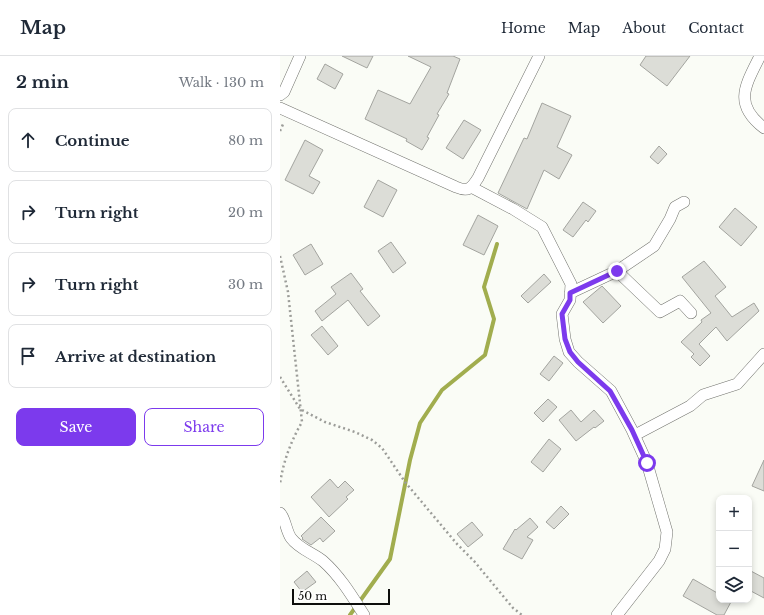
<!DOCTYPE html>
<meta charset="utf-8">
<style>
body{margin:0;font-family:"Libre Baskerville",serif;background:#f6f6f7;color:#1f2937}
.controls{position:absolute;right:12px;bottom:12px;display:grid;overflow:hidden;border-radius:8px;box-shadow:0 2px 6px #0003}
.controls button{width:36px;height:36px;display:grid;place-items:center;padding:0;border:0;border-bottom:1px solid #e0e1e3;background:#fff;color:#1f2937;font:20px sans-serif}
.scale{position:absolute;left:12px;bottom:10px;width:98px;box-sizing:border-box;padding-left:4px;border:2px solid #0d0e0c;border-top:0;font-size:11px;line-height:14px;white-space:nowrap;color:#0d0e0c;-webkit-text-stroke:3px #fff;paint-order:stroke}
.stop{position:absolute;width:12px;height:12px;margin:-9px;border:3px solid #7c3aed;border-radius:50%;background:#fff}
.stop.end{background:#7c3aed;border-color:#fff;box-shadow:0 1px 4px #0008}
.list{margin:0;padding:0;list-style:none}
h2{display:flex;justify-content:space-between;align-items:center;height:52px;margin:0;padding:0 16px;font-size:17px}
h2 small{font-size:13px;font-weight:400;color:#747a83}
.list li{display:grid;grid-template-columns:26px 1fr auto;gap:12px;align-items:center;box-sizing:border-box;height:64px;margin:0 8px 8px;padding:0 8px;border:1px solid #e0e1e3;border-radius:8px}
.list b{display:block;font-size:15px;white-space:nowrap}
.list em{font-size:13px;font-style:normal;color:#747a83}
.actions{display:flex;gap:8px;padding:12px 16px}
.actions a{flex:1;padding:9px 0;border:1px solid #7c3aed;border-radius:8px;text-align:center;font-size:14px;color:#7c3aed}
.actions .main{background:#7c3aed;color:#fff}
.icon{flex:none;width:22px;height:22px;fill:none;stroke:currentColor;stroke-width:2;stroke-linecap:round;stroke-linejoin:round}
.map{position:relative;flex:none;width:484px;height:559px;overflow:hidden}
header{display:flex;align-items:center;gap:24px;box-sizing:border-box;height:56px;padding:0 20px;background:#fff;border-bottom:1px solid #e0e1e3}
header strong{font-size:19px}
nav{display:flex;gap:22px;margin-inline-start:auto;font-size:14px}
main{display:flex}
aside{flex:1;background:#fff}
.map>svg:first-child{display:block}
</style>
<header>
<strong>Map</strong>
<nav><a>Home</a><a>Map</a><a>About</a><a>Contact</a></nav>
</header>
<main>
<aside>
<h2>2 min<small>Walk · 130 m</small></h2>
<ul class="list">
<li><svg class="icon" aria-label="ahead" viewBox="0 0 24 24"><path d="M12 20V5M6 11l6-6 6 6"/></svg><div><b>Continue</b></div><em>80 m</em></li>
<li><svg class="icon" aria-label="right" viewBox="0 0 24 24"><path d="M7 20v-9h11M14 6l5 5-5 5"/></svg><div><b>Turn right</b></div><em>20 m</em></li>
<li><svg class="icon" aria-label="right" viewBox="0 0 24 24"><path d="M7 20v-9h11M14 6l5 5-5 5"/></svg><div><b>Turn right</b></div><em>30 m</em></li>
<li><svg class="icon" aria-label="arrive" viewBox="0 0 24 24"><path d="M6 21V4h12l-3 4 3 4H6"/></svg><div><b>Arrive at destination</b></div></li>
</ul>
<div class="actions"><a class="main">Save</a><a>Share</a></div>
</aside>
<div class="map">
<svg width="484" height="559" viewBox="0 0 484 559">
<rect width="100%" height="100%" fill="#fafcf6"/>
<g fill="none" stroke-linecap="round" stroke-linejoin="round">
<path stroke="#a1ad4e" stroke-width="4" d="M70 559 110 503 130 404 140 367 162 334 205 299 214 263 204 231 217 188"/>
</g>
<path fill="#dcddd7" stroke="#a3a49f" d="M62 0H93L87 12Z
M128 0H173L180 3 167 37 169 38 157 58 159 59 147 81 149 82 142 94 126 85 127 83 85 63 98 34 130 48 151 11Z
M366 0H410L387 30 360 9Z
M45 8 63 18 55 33 37 23Z
M262 47 291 60 277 91 292 99 279 123 264 114 247 153 218 137 244 82 247 83Z
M184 64 201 74 183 103 166 92Z
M25 84 43 94 29 120 40 126 33 138 5 124Z
M379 90 387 98 378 108 370 101Z
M98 124 117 134 103 161 84 151Z
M303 146 316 155 308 166 306 164 293 181 283 174Z
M455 152 477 171 461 190 439 171Z
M198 159 218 170 204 199 183 189Z
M111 186 126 207 113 217 98 195Z
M31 188 43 208 25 219 13 199Z
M424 205 446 231 435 240 452 261 474 247 479 255 447 285 436 271 419 288 430 300 420 310 411 301 414 298 401 286 422 266 421 264 431 257 402 221Z
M71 217 83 233 80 235 100 260 88 270 68 244 42 265 35 255 56 238 51 231Z
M264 218 271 226 248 247 241 240Z
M322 230 341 250 323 267 303 246Z
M42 270 58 290 48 299 31 279Z
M274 300 283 307 269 325 260 318Z
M268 343 277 351 263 366 254 357Z
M291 354 301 366 314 354 324 365 315 372 314 371 296 385 279 364Z
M269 383 281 393 263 416 251 406Z
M484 404V435L472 430Z
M50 423 58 432 65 425 74 434 66 441 68 443 49 461 31 441Z
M281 450 289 458 274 473 266 466Z
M41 461 55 475 43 486 40 482 31 489 22 483 23 482 21 480Z
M250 462 258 471 247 481 253 484 242 503 223 493 235 473 236 474Z
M192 466 203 479 188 491 177 478Z
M469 514 484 522V542L469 534Z
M27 515 36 526 22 536 14 526Z
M413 523 439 538V544H452L444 559H437L403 540Z"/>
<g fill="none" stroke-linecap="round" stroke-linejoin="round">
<defs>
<path id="street" d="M480 0C465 30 453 48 484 72
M0 39 4 36 20 0
M0 52 176 131C188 136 191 133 198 122L259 0
M191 131 233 153 262 171 291 228 290 244 282 258 285 283 289 296 298 306 331 335 352 374 367 407 387 476 385 493 379 505 337 559
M337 215 380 256 400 245 411 257
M290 237 337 215 374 190 390 163 395 151 404 146
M355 379 410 350 423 339 457 328 484 298
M0 457C5 461 6 475 11 482 19 493 33 497 43 505 60 520 72 540 84 559"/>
</defs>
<use href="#street" stroke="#72736e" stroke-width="12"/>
<path stroke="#9c9d99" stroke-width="2.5" stroke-dasharray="2 3" stroke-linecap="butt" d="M0 75 4 66
M0 200 8 236 22 366C11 385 3 406 0 428
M0 321 20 353 45 366 75 376 92 384 102 392 125 426 177 488 194 505 233 552 242 559"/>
<use href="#street" stroke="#fff" stroke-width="11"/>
</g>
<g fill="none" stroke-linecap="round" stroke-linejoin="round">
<path stroke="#7c3aed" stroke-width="5" d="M337 215 290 237V244L282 258 285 283 290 296 298 306 330 335 352 374 367 407"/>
</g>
</svg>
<div class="controls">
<button>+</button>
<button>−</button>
<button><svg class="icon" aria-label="layers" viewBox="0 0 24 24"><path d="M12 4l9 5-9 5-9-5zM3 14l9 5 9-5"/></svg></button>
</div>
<div class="scale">50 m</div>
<div class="stop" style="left:367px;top:407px"></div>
<div class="stop end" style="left:337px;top:215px"></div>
</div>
</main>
